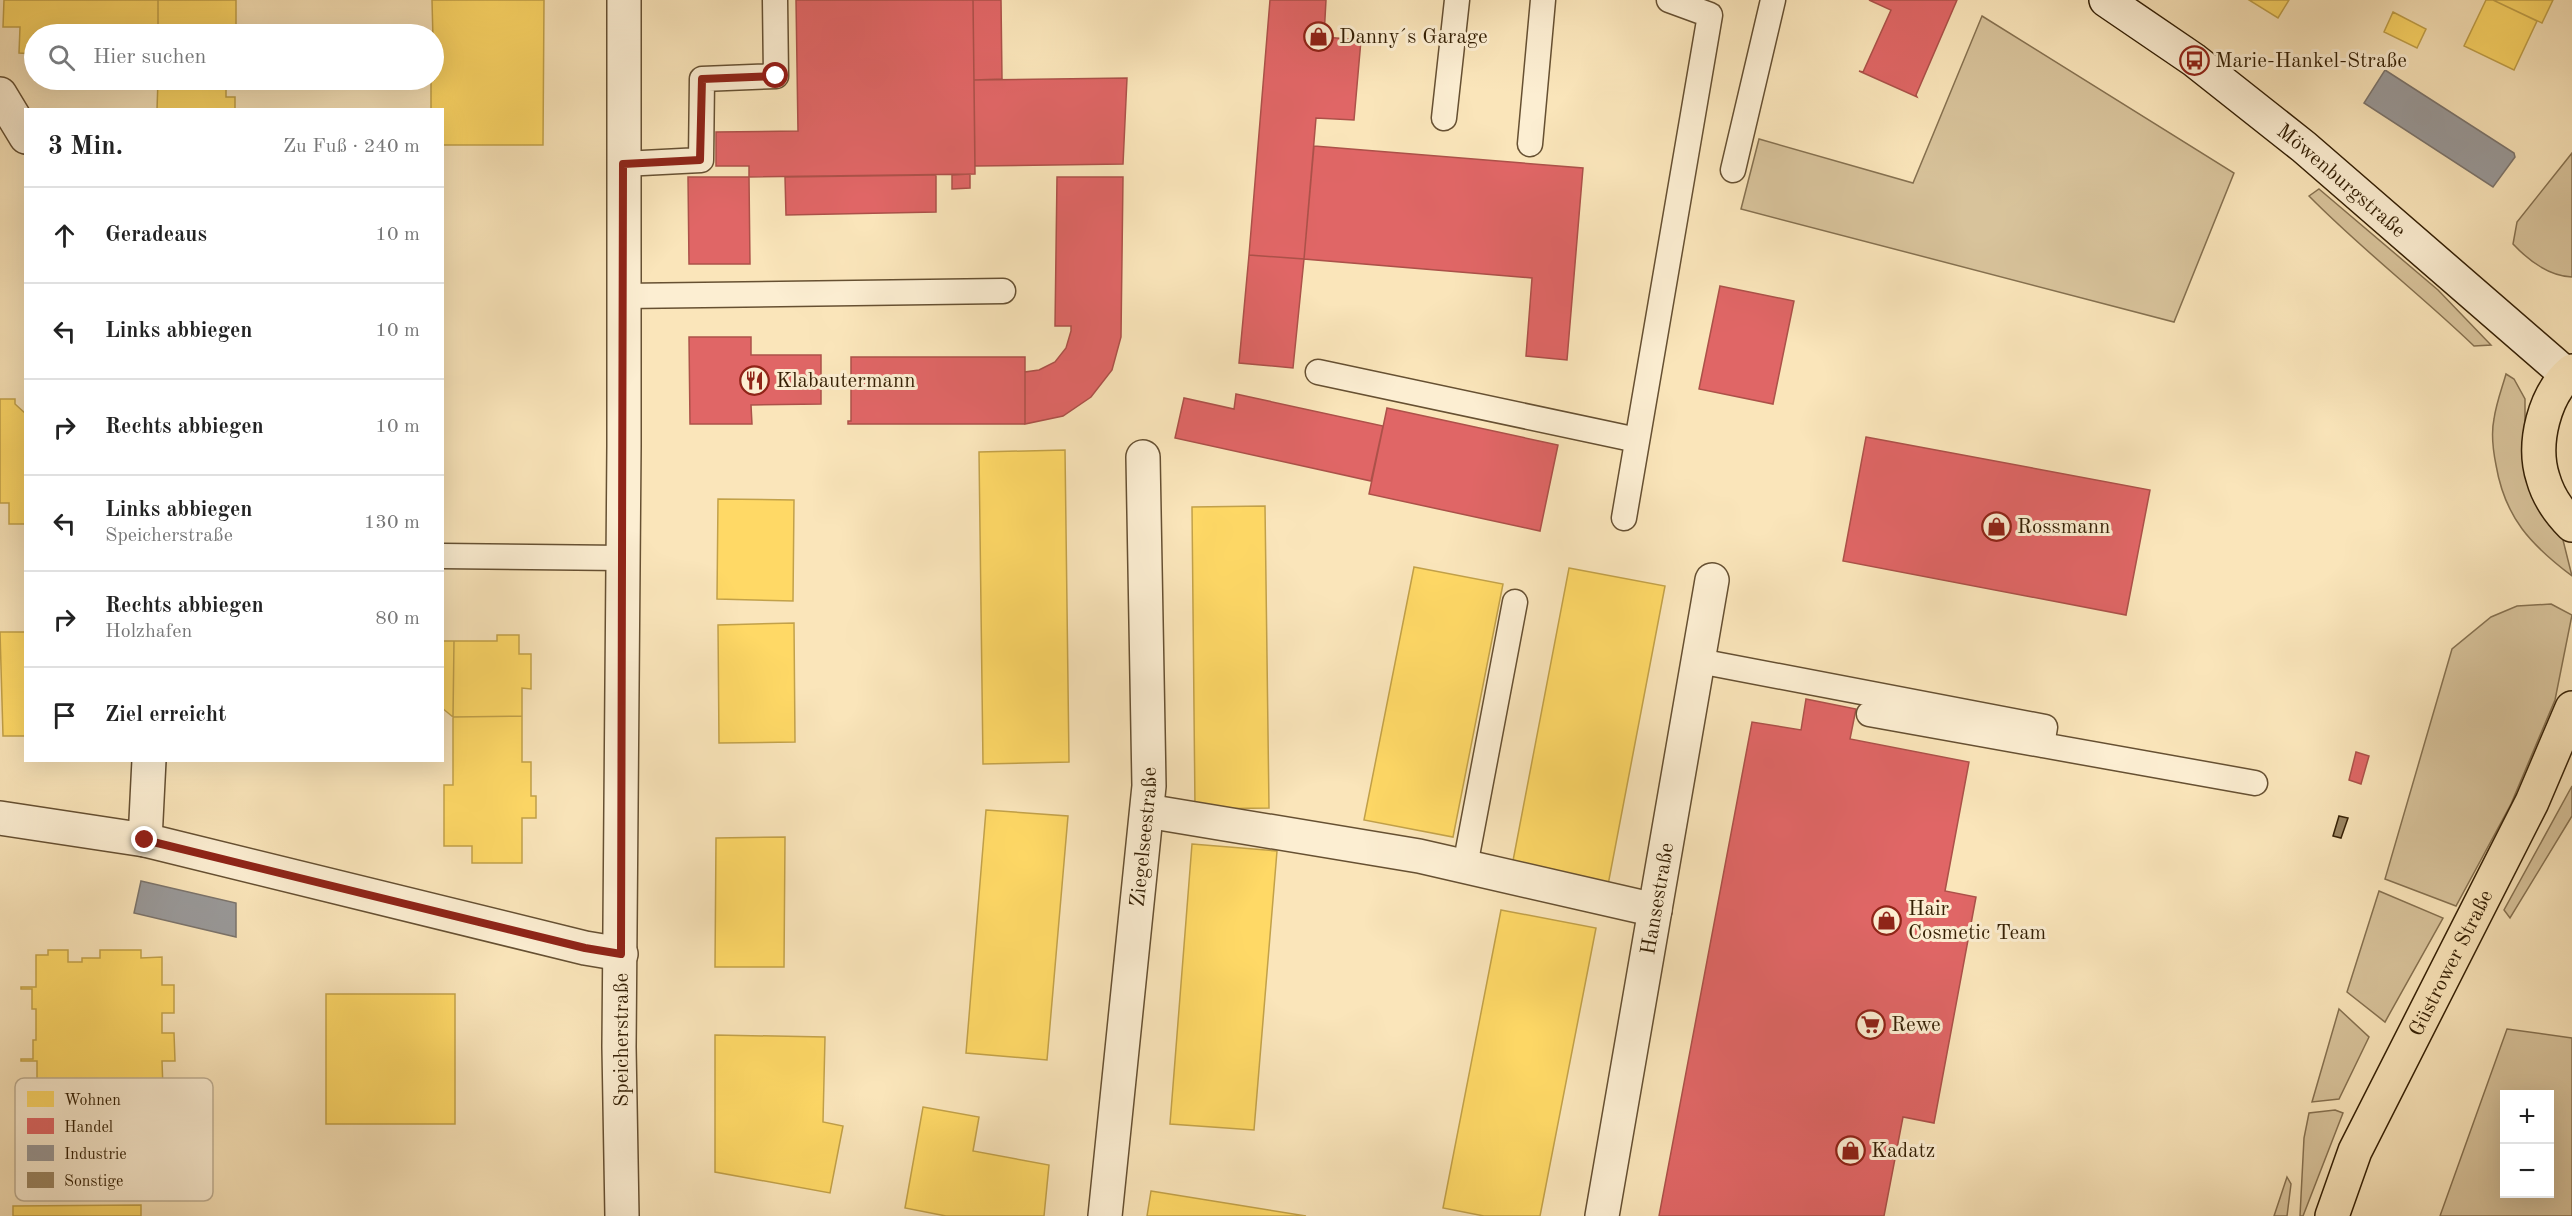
<!DOCTYPE html>
<html lang="de">
<meta charset="utf-8">
<style>
body{margin:0;font-family:"Old Standard TT",serif;background:#f2f2f2;color:#222}
.controls{position:absolute;right:18px;bottom:18px;display:grid;overflow:hidden;border-radius:0px;box-shadow:0 6px 24px #0002}
.controls button{width:54px;height:54px;display:grid;place-items:center;padding:0;border:0;border-bottom:2px solid #e0e0e0;background:#fff;color:#222;font:30px sans-serif}
.stop{position:absolute;width:18px;height:18px;margin:-14px;border:4px solid #8f2418;border-radius:50%;background:#fff}
.stop.end{background:#8f2418;border-color:#fff;box-shadow:0 2px 6px #0008}
.list{margin:0;padding:0;list-style:none}
h2{display:flex;justify-content:space-between;align-items:center;height:78px;margin:0;padding:0 24px;font-size:26px}
h2 small{font-size:20px;font-weight:400;color:#767676}
.list li{display:grid;grid-template-columns:39px 1fr auto;gap:18px;align-items:center;box-sizing:border-box;height:96px;padding:0 24px;border-top:2px solid #e0e0e0}
.list b{display:block;font-size:22px;white-space:nowrap}
.list p{margin:0;font-size:20px;white-space:nowrap;color:#767676}
.list em{font-size:20px;font-style:normal;color:#767676}
.icon{flex:none;width:33px;height:33px;fill:none;stroke:currentColor;stroke-width:2;stroke-linecap:round;stroke-linejoin:round}
.map{position:relative;flex:none;width:2572px;height:1216px;overflow:hidden}
.search{position:absolute;background:#fff;box-shadow:0 6px 24px #0002;left:24px;top:24px;width:420px;height:66px;display:flex;align-items:center;gap:15px;box-sizing:border-box;padding:0 21px;border-radius:33px;color:#767676;font-size:22px}
.panel{position:absolute;background:#fff;box-shadow:0 6px 24px #0002;left:24px;top:108px;width:420px;height:654px;border-radius:0px}
.map>svg:first-child{display:block}
</style>
<div class="map">
<svg width="2572" height="1216" viewBox="0 0 2572 1216">
<rect width="100%" height="100%" fill="#fae5ba"/>
<filter id="stains"><feTurbulence type="fractalNoise" baseFrequency=".00333" numOctaves="4"/><feColorMatrix values="0 0 0 0 .2 0 0 0 0 .09 0 0 0 0 .02 0 0 0 .5 -.17"/></filter>
<radialGradient id="worn" r=".72"><stop offset=".6" stop-color="#630" stop-opacity="0"/><stop offset="1" stop-color="#630" stop-opacity=".3"/></radialGradient>
<path fill="#d8c39b" stroke="#867150" stroke-width="1.5" fill-rule="evenodd" d="M1982 16 2234 173 2174 322 1741 209 1759 139 1913 183Z
M2572 153V277C2548 276 2529 261 2513 244L2517 222Z
M2319 189 2438 290 2491 345 2474 346C2420 294 2361 249 2309 196Z
M2506 374 2514 379 2525 399V447L2561 532 2572 576C2531 545 2505 518 2496 465 2493 450 2491 433 2494 419 2496 404 2502 388 2506 374Z
M2551 604 2572 615 2555 700 2511 804 2456 906 2385 879 2452 649 2491 617 2517 606Z
M2572 786V816L2510 918 2504 910Z
M2379 891 2443 918 2385 1022 2347 992Z
M2339 1009 2369 1037 2339 1099 2312 1102Z
M2507 1029 2572 1038V1216H2440ZM2504 1094H2550V1194H2504Z
M2335 1110 2343 1113 2303 1216H2300L2304 1138 2309 1113Z
M2287 1177 2291 1184 2287 1216H2274Z"/>
<path fill="#ffd966" stroke="#c2a149" stroke-width="1.5" d="M4 0H158V34H34V54L19 53 20 27H3Z
M158 0H236V25H226V34H158Z
M432 0H544L543 145H442V110H431V80H434Z
M2249 0H2289L2278 18Z
M2486 0H2493L2537 21 2514 70 2464 46Z
M2493 0H2553L2542 23Z
M2393 12 2426 29 2417 48 2384 32Z
M158 80H226V97H235V110H157Z
M0 399H15V404L26 414V524H9V503H0Z
M1065 450 1069 762 983 764 979 452Z
M718 499 794 500 793 601 717 599Z
M1265 506 1269 808 1195 809 1192 507Z
M1414 567 1503 584 1453 837 1364 820Z
M1569 568 1665 586 1608 885 1512 866Z
M794 623 795 742 719 743 718 625Z
M0 632H26V736H3Z
M497 635H519V654H531V689L522 688V716L453 717 454 641H497Z
M442 641H454L453 717 442 708Z
M522 716V762H531V796H536V818H522V863H472V846H444V785H453V717Z
M986 810 1068 816 1047 1060 966 1053Z
M785 837 784 967H715L716 838Z
M1192 844 1277 851 1254 1130 1170 1124Z
M1501 910 1596 928 1540 1216H1484L1443 1208Z
M48 950H68V962H82V958H100V950H141V958L162 957V985H174V1013H162V1033H174L175 1061H162L163 1089H142V1096L101 1097V1089H83V1085H69V1097L49 1098V1093H37V1061H21V1059H33V1040H36V1009H32V989H21V987H36V955H48Z
M326 994H455V1124H326Z
M715 1035 825 1037 823 1122 843 1126 830 1193 715 1172Z
M923 1107 979 1117 973 1151 1049 1165 1044 1216H946L905 1208Z
M1151 1191 1306 1216H1147Z
M141 1205V1216H13V1206Z"/>
<path fill="#e06666" stroke="#ac5149" stroke-width="1.5" d="M796 0H973L975 174 749 177V166H716V132L798 131Z
M973 0H1001L1002 79 974 80Z
M1270 0H1326L1324 37 1361 40 1354 120 1316 118 1304 259 1249 255Z
M1869 0H1957L1916 95 1917 97 1859 71 1863 72 1891 10Z
M1127 78 1123 164 975 166 974 80Z
M1314 146 1583 168 1567 360 1526 356 1532 278 1304 259Z
M970 174V188L952 189V175Z
M936 175V212L786 215 785 177Z
M688 177H749L750 264H689Z
M1057 177H1123L1121 337 1112 370 1091 397 1063 416 1025 424V372L1039 370 1055 362 1066 348 1071 331V326H1055Z
M1249 255 1304 259 1293 368 1239 363Z
M1720 286 1794 301 1773 404 1699 389Z
M689 337H751V355H821V404L751 405 752 424H690Z
M851 357H1025V424H848V421H851Z
M1236 394 1383 426 1371 481 1175 438 1184 398 1234 409Z
M1387 408 1558 445 1540 531 1369 494Z
M1866 437 2150 490 2126 615 1843 561Z
M1806 699 1856 709 1850 739 1969 762 1945 891 1976 897 1934 1123 1903 1117 1884 1216H1659L1752 722 1801 730Z
M2356 752 2369 756 2361 784 2349 780Z"/>
<path fill="#999" stroke="#7b746c" stroke-width="1.5" d="M2385 70 2514 153 2515 157 2493 187 2364 103Z
M141 881 236 903V937L134 913Z"/>
<path fill="#9b8663" stroke="#341f04" stroke-width="1.5" d="M2339 816 2348 818 2341 838 2333 836Z"/>
<g fill="none" stroke-linecap="round" stroke-linejoin="round">
<defs>
<path id="lane" d="M1444 118 1457 0
M1530 144 1543 0
M623 164 701 160 702 79 776 76 775 0
M1733 170 1773 0
M623 296 1003 291
M1318 372 1637 440
M1624 518 1710 15 1669 0
M442 556 622 558
M1699 661 2045 727 2042 745
M1869 714 2255 783
M1465 866 1515 602"/>
<g id="street">
<path d="M0 94 26 137"/>
<path d="M1147 811 1419 856 1655 910"/>
<path d="M0 818 145 840 585 948 621 954"/>
<path d="M145 840 149 760"/>
<path d="M622 1216 619 1047 624 446V0"/>
<path id="s1" d="M1105 1216 1149 786 1143 457"/>
<path id="s2" d="M1602 1216 1712 580"/>
</g>
<g id="secondary">
<path id="s3" d="M2106 0 2194 60 2304 147 2567 375"/>
</g>
<g id="primary">
<path d="M2572 371C2544 394 2532 444 2543 478 2548 496 2559 512 2572 525"/>
<path id="s4" d="M2332 1216 2355 1151 2532 802 2572 708"/>
</g>
</defs>
<use href="#lane" stroke="#665032" stroke-width="27"/>
<use href="#street" stroke="#665032" stroke-width="36"/>
<use href="#secondary" stroke="#341f04" stroke-width="36"/>
<use href="#primary" stroke="#341f04" stroke-width="36"/>
<use href="#lane" stroke="#fceed2" stroke-width="24"/>
<use href="#street" stroke="#fceed2" stroke-width="33"/>
<use href="#secondary" stroke="#fceed2" stroke-width="33"/>
<use href="#primary" stroke="#fae5ba" stroke-width="33"/>
</g>
<g fill="none" stroke-linecap="round" stroke-linejoin="round">
<path stroke="#8f2418" stroke-width="8" d="M145 840 585 948 621 954 623 164 700 160 702 79 776 76"/>
</g>
<defs>
<symbol id="shop-ring" viewBox="-11 -11 22 22"><circle r="9.5" fill="#fceed2" stroke="#8f2418" stroke-width="1.5"/><path d="M-5-2.5h2.3a2.7 3.5 0 0 1 5.4 0H5L5.5 6h-11ZM-1.5-2.5h3a1.5 2.3 0 0 0-3 0Z" fill="#8f2418"/></symbol>
<symbol id="bus-ring" viewBox="-11 -11 22 22"><circle r="9.5" fill="#fceed2" stroke="#8f2418" stroke-width="1.5"/><path d="M-5-6H5V4H4V6H2V4H-2V6H-4V4H-5ZM-3.5-4V0h7V-4ZM-3.5 1.2v1.5H-2V1.2ZM2 1.2v1.5H3.5V1.2Z" fill="#8f2418"/></symbol>
<symbol id="restaurant-ring" viewBox="-11 -11 22 22"><circle r="9.5" fill="#fceed2" stroke="#8f2418" stroke-width="1.5"/><path d="M-5-6h1v4h1v-4h1v4h1v-4h1v5L-1.5 .5V6h-2V.5L-5-1ZM5-6V6H3V1.5H1.5Q1.5-4 5-6Z" fill="#8f2418"/></symbol>
<symbol id="supermarket-ring" viewBox="-11 -11 22 22"><circle r="9.5" fill="#fceed2" stroke="#8f2418" stroke-width="1.5"/><path d="M-6-5.5h2.5l.6 2H6L4.5 2H-2.5L-4.4-4H-6ZM-1.5 3.2a1.3 1.3 0 1 0 .1 0ZM3 3.2a1.3 1.3 0 1 0 .1 0Z" fill="#8f2418"/></symbol>
</defs>
<g fill-rule="evenodd">
<use href="#shop-ring" x="1302" y="20" width="33" height="33"/>
<use href="#bus-ring" x="2178" y="44" width="33" height="33"/>
<use href="#restaurant-ring" x="738" y="364" width="33" height="33"/>
<use href="#shop-ring" x="1980" y="510" width="33" height="33"/>
<use href="#shop-ring" x="1870" y="904" width="33" height="33"/>
<use href="#supermarket-ring" x="1854" y="1008" width="33" height="33"/>
<use href="#shop-ring" x="1834" y="1134" width="33" height="33"/>
</g>
<g text-anchor="middle" stroke-width="6" stroke-linejoin="round" paint-order="stroke">
<g font-size="21" fill="#341f04" stroke="#fceed2" text-anchor="start">
<text x="1339" y="43">Danny´s Garage</text>
<text x="2215" y="67">Marie-Hankel-Straße</text>
<text x="776" y="387">Klabautermann</text>
<text x="2017" y="533">Rossmann</text>
<text x="1908" y="915">Hair<tspan x="1908" dy="24">Cosmetic Team</tspan></text>
<text x="1891" y="1031">Rewe</text>
<text x="1871" y="1157">Kadatz</text>
</g>
<g font-size="21" fill="#341f04" stroke="#fceed2">
<text dy="7" stroke="none"><textPath href="#s3" startOffset="297">Möwenburgstraße</textPath></text>
<text dy="7" stroke="none"><textPath href="#s1" startOffset="381">Ziegelseestraße</textPath></text>
<text dy="7" stroke="none"><textPath href="#s2" startOffset="322">Hansestraße</textPath></text>
<text dy="7" stroke="none"><textPath href="#s4" startOffset="280">Güstrower Straße</textPath></text>
<text transform="translate(621 1040) rotate(-90)" y="7">Speicherstraße</text>
</g>
</g>
<rect x="15" y="1078" width="198" height="123" rx="9" fill="#fceed2" stroke="#c0b094" stroke-width="1.5"/>
<rect x="27" y="1091" width="27" height="16" fill="#ffd966"/>
<rect x="27" y="1118" width="27" height="16" fill="#e06666"/>
<rect x="27" y="1145" width="27" height="16" fill="#999"/>
<rect x="27" y="1172" width="27" height="16" fill="#9b8663"/>
<g font-size="16" fill="#341f04">
<text x="64" y="1105">Wohnen</text>
<text x="64" y="1132">Handel</text>
<text x="64" y="1159">Industrie</text>
<text x="64" y="1186">Sonstige</text>
</g>
<rect width="100%" height="100%" filter="url(#stains)"/>
<rect width="100%" height="100%" fill="url(#worn)"/>
</svg>
<div class="controls">
<button>+</button>
<button>−</button>
</div>
<div class="stop" style="left:776px;top:76px"></div>
<div class="stop end" style="left:145px;top:840px"></div>
<div class="search"><svg class="icon" aria-label="search" viewBox="0 0 24 24"><circle cx="10" cy="10" r="6"/><path d="M15 15l6 6"/></svg>Hier suchen</div>
<section class="panel">
<h2>3 Min.<small>Zu Fuß · 240 m</small></h2>
<ul class="list">
<li><svg class="icon" aria-label="ahead" viewBox="0 0 24 24"><path d="M12 20V5M6 11l6-6 6 6"/></svg><div><b>Geradeaus</b></div><em>10 m</em></li>
<li><svg class="icon" aria-label="left" viewBox="0 0 24 24"><path d="M17 20v-9H6M10 6l-5 5 5 5"/></svg><div><b>Links abbiegen</b></div><em>10 m</em></li>
<li><svg class="icon" aria-label="right" viewBox="0 0 24 24"><path d="M7 20v-9h11M14 6l5 5-5 5"/></svg><div><b>Rechts abbiegen</b></div><em>10 m</em></li>
<li><svg class="icon" aria-label="left" viewBox="0 0 24 24"><path d="M17 20v-9H6M10 6l-5 5 5 5"/></svg><div><b>Links abbiegen</b><p>Speicherstraße</p></div><em>130 m</em></li>
<li><svg class="icon" aria-label="right" viewBox="0 0 24 24"><path d="M7 20v-9h11M14 6l5 5-5 5"/></svg><div><b>Rechts abbiegen</b><p>Holzhafen</p></div><em>80 m</em></li>
<li><svg class="icon" aria-label="arrive" viewBox="0 0 24 24"><path d="M6 21V4h12l-3 4 3 4H6"/></svg><div><b>Ziel erreicht</b></div></li>
</ul>
</section>
</div>
